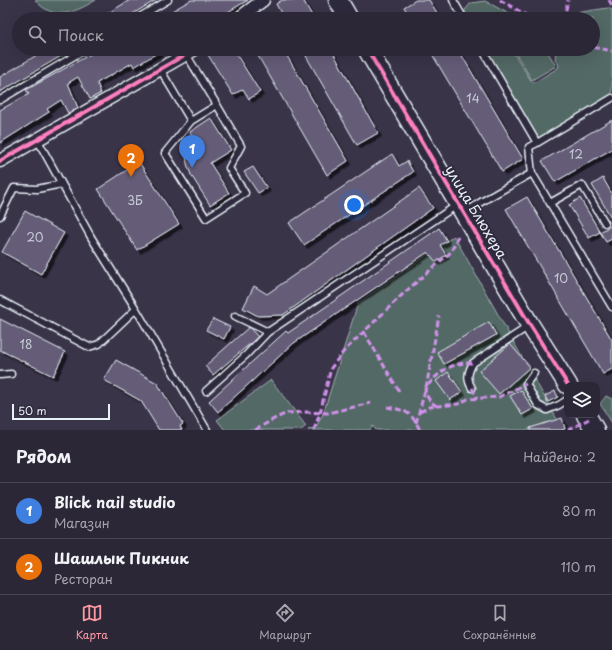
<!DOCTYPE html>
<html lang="ru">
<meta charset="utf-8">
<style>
body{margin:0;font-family:"Playpen Sans",sans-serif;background:#342f3f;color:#f1f3f6}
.controls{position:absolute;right:12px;bottom:12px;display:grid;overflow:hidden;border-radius:8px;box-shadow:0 4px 16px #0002}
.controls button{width:36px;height:36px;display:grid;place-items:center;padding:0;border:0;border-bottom:1px solid #484452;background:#2c2737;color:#f1f3f6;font:20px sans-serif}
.scale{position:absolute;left:12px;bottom:10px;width:98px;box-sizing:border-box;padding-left:4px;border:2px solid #e8f1f8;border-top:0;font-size:11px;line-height:14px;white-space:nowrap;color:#e8f1f8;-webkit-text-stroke:3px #2f2a3d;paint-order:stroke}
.you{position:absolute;left:354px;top:205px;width:14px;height:14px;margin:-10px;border:3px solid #fff;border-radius:50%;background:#1a73e8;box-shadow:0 0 0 6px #1a73e833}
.badge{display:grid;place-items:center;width:26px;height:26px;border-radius:50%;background:#ff9aa2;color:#fff;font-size:13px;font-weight:700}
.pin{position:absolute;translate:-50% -33px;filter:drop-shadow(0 1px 2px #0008)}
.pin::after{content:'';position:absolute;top:21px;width:14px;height:12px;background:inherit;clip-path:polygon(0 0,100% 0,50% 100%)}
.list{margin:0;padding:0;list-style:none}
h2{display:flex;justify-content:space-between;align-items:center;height:52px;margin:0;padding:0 16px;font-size:17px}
h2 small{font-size:13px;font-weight:400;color:#a6a5ad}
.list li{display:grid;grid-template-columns:26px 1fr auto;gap:12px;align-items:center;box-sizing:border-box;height:56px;padding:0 16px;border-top:1px solid #484452}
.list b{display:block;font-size:15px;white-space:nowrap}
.list p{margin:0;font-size:13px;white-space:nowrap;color:#a6a5ad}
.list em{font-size:13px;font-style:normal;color:#a6a5ad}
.icon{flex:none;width:22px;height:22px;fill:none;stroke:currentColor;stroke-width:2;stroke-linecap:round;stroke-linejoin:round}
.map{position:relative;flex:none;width:612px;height:430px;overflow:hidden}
.search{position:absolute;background:#2c2737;box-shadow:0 4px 16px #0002;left:12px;right:12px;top:12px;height:44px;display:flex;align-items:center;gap:10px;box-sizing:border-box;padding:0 14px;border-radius:22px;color:#a6a5ad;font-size:15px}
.sheet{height:164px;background:#2c2737}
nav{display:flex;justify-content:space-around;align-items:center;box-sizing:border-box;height:56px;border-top:1px solid #484452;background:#2c2737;font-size:11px;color:#a6a5ad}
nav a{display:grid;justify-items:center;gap:2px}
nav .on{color:#ff9aa2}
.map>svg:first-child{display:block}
</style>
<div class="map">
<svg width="612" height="430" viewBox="0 0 612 430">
<defs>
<filter id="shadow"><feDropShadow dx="3.5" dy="3.5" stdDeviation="0" flood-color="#0009"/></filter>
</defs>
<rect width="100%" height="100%" fill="#3a3449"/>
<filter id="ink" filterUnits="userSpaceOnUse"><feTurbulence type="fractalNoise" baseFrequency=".025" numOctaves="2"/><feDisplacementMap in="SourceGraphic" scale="8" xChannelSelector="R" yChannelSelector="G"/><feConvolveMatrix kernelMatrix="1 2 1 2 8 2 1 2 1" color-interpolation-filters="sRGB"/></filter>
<g filter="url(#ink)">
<path fill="#536965" stroke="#9eadae" d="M35 0H96C74 13 54 22 35 0Z
M485 1 511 15 513 19H468L465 15V10L471 3Z
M608 8 612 10V95L538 139 485 49H511L532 82H535L558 68 559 65 555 60 556 49H593V19H566L567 17 581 12Z
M513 49H546L556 66 532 80Z
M454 236 563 430H376L373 426 370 430H308L316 427 323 414 358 303Z
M271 380 306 426 301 430H225L217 420Z
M606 396 612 399V423L600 404Z"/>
<path fill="#655b78" stroke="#e8f1f8" filter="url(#shadow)" d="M130 0H156L124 19H98Z
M191 0H248L216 19H158Z
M282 0H303L314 19H284L276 4Z
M416 0H429L441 19H411L404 7Z
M47 49H73L0 92V77Z
M100 49H164L134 67 132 63 97 83 101 93 90 99 78 77 68 83 78 108 68 113 61 100 47 109 49 112 0 143V110L29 94 26 90Z
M218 49H233L260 92 249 99 243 89 233 95 208 55Z
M254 49H283L348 161 327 175Z
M302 49H331L378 133 357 145Z
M429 49H458L523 159 502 172Z
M211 118 231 150 210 163 229 193 210 205 191 175 187 164 186 155 198 144 190 132Z
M612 120V149L555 182 542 161Z
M392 154 399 166 407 161 413 172 304 245 289 223Z
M139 162 179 224 137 250 98 189Z
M253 167 267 188 258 193 244 172Z
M603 178 612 194V219L592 185Z
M419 188 433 208 283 315 258 316 243 308 254 286 267 294Z
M527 197 612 340V369L603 374 506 209Z
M580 198 600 232 589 238 569 205Z
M25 211 64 233 41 274 2 252Z
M612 225V239L606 242 600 232Z
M439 228 447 241 440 245 446 255 436 262 428 252 294 343 218 412 209 401 286 331 288 333Z
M0 319 65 352 53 376 0 350Z
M213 319 230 327 224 339 206 330Z
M489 322 496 335 444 364 437 352Z
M249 327 258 337 213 375 205 366Z
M510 344 530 367 499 394 479 371Z
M116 360 157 383 183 424 180 426 182 430H159L141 401 104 380Z
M448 372 462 392 450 400 436 381Z
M521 390 533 409 522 415 510 396Z
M555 391 558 397 548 402 545 396Z
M562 418 565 429 561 430H530V428Z"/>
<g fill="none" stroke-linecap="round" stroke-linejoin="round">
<defs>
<path id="lane" d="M453 0 464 19
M136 19 168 0
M482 49 537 143 529 147 532 173 612 307
M160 69 191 121 217 105 186 54
M0 100 86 49
M191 121 165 153 206 218 245 193 229 168 241 146 217 105
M37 139 91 237 136 309 207 430
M537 143 612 98
M550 203 582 185 605 223
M465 213 481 202 532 173
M0 216 14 188 37 189 62 184
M0 300 89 347 99 344 136 309
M235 316 268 332
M534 373 526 384 538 405 547 410 559 405 567 400
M0 375 11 374
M472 388C466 379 468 372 473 363L529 326
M206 391 246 355 268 332 457 205"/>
<path id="street" d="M238 19 263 0
M0 161 195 49"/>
<path id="secondary" d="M338 0 349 19
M367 49 530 325 568 385
M586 415 595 430"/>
</defs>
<use href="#lane" stroke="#e8f1f8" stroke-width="9"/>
<use href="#street" stroke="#e8f1f8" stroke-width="15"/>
<use href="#secondary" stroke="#e8f1f8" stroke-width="21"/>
<use href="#lane" stroke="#2f2a3d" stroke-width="6"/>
<use href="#street" stroke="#2f2a3d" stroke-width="12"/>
<use href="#secondary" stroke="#2f2a3d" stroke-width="18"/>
<path stroke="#d193ec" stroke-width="3" stroke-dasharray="6 3" stroke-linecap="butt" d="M500 0 533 19
M609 0 612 5
M564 19 568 0
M593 47 612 51
M364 332 399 391
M472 388 477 398
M437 406C430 402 426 397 425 389 438 372 451 362 473 363
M387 407C407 411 410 411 420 430
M420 412 429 407 458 404 468 399 499 397 526 384
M416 423 427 383 439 316
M255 430 274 419 287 413 304 412 328 413 371 403
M314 430 320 413 331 368 344 351 404 293 451 252 458 236
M568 430 589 419"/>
<defs>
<path id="cycleway" d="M367 49 530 325 568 385
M0 161 195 49"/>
</defs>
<use href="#cycleway" stroke="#2f2a3d" stroke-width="6"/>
<use href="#cycleway" stroke="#ff80c0" stroke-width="4"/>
</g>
</g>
<g text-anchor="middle" stroke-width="3.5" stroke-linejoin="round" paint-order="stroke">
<g font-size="12" fill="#c7ccd8">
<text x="473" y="103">14</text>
<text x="576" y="159">12</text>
<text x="135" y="205">3Б</text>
<text x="35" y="242">20</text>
<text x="561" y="283">10</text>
<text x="26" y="349">18</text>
</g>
<g font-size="14" fill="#e8f1f8" stroke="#2f2a3d">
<text transform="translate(476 212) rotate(59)" y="5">улица Блюхера</text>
</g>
</g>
</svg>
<div class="controls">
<button><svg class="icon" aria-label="layers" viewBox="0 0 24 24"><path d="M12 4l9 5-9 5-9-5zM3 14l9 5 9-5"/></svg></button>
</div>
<div class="scale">50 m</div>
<div class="you"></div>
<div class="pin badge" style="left:192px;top:168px;background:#3f7fe0">1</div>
<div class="pin badge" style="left:131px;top:177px;background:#e8710a">2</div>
<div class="search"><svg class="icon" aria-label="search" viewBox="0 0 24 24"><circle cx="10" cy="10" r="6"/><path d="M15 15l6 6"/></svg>Поиск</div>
</div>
<section class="sheet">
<h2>Рядом<small>Найдено: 2</small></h2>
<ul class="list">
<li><span class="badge" style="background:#3f7fe0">1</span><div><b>Blick nail studio</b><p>Магазин</p></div><em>80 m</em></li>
<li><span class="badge" style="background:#e8710a">2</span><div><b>Шашлык Пикник</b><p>Ресторан</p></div><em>110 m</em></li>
</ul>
</section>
<nav>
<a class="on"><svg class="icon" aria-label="map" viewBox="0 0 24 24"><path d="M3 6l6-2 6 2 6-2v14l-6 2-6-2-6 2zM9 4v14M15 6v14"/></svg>Карта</a>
<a><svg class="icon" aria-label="directions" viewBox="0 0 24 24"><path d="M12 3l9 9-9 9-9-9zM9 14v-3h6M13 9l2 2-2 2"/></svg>Маршрут</a>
<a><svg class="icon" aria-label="saved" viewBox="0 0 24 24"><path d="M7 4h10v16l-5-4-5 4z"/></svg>Сохранённые</a>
</nav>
